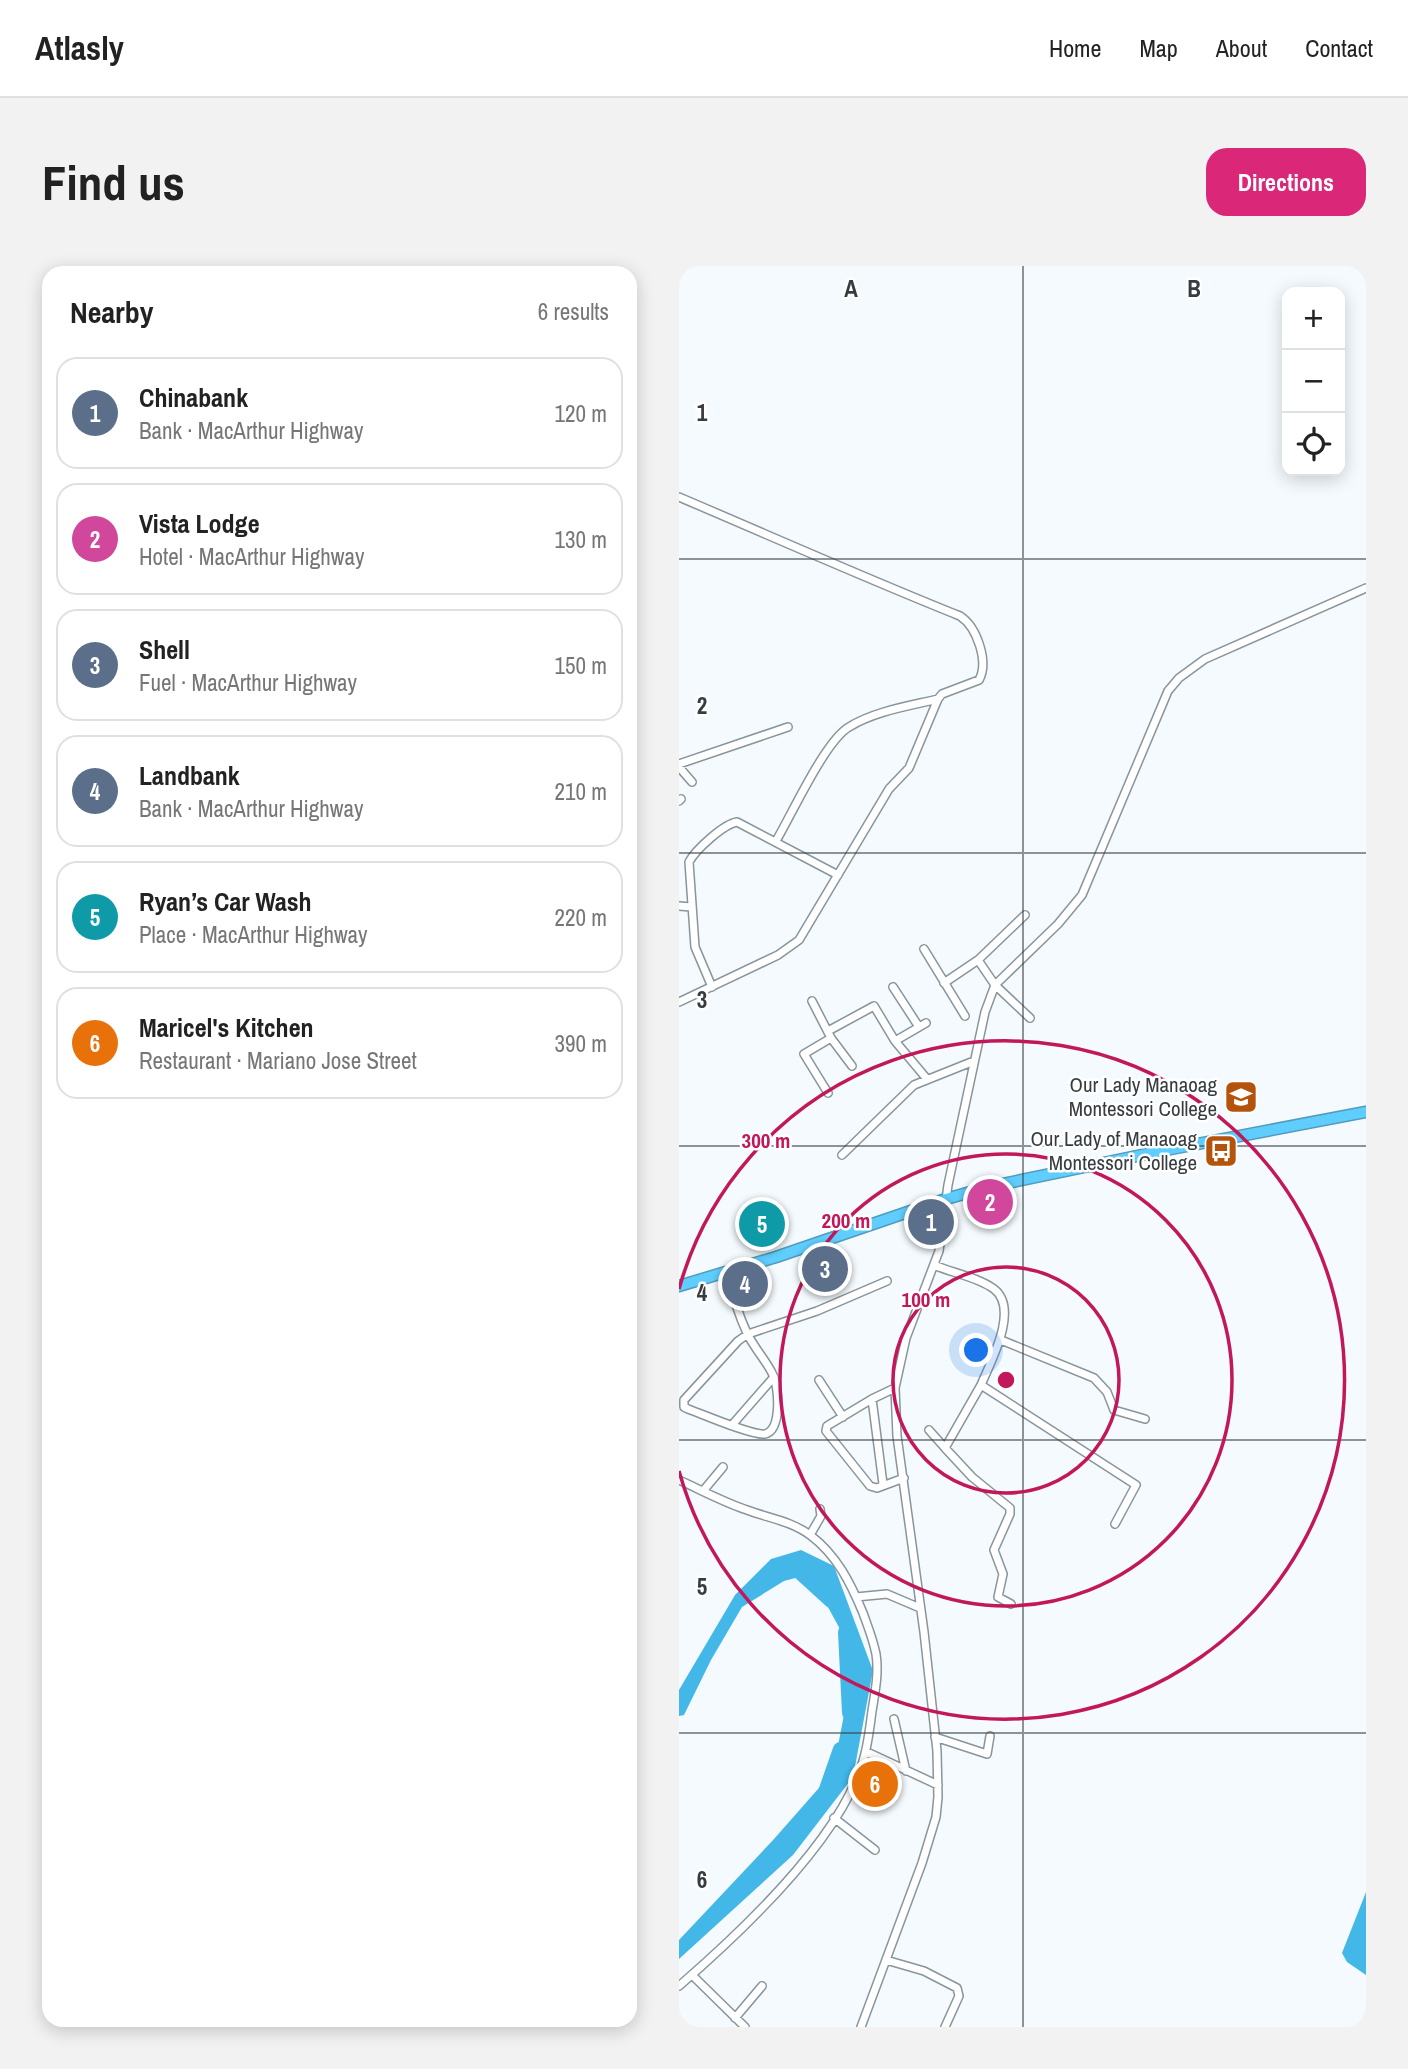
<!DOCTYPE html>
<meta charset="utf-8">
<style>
body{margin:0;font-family:"Archivo Narrow",sans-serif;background:#f2f2f2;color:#222}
.controls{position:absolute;right:21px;top:21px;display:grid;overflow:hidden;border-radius:14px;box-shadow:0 4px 18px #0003}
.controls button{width:63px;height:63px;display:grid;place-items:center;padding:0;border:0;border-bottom:2px solid #e0e0e0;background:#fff;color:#222;font:35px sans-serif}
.you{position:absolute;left:298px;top:1085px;width:24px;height:24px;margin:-18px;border:5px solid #fff;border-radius:50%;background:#1a73e8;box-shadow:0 0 0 10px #1a73e833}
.badge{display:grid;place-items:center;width:46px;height:46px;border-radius:50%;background:#db2777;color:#fff;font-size:23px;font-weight:700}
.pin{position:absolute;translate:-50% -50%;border:4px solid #fff;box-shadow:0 2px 7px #0006}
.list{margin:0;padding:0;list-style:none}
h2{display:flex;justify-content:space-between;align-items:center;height:91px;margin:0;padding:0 28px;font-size:30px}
h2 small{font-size:23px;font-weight:400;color:#767676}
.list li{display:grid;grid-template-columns:46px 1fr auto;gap:21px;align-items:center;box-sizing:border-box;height:112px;margin:0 14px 14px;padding:0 14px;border:2px solid #e0e0e0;border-radius:21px}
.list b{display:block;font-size:26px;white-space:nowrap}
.list p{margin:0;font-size:23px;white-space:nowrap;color:#767676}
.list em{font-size:23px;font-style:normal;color:#767676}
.icon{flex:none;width:38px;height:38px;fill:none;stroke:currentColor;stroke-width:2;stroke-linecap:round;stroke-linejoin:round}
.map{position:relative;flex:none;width:687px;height:1761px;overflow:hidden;border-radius:21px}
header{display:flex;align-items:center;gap:42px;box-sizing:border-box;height:98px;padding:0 35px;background:#fff;border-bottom:2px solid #e0e0e0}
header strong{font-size:33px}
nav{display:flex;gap:38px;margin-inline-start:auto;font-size:24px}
.intro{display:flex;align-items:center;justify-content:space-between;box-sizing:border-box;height:168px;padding:0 42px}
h1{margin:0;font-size:49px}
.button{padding:18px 32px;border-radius:21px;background:#db2777;color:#fff;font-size:24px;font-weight:700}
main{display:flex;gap:42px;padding:0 42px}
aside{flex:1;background:#fff;border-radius:21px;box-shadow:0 4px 18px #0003}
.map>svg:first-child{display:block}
</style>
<header>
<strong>Atlasly</strong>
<nav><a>Home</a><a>Map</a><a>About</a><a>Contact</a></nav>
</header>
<div class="intro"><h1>Find us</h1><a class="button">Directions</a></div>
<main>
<aside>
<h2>Nearby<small>6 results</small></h2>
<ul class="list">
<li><span class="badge" style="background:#5c6f8a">1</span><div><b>Chinabank</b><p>Bank · MacArthur Highway</p></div><em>120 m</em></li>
<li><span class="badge" style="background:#d1479c">2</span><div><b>Vista Lodge</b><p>Hotel · MacArthur Highway</p></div><em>130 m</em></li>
<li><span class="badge" style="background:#5c6f8a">3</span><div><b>Shell</b><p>Fuel · MacArthur Highway</p></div><em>150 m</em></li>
<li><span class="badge" style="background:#5c6f8a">4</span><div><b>Landbank</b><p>Bank · MacArthur Highway</p></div><em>210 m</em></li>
<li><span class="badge" style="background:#0f9aa8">5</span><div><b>Ryan’s Car Wash</b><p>Place · MacArthur Highway</p></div><em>220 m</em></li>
<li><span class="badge" style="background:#e8710a">6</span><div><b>Maricel's Kitchen</b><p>Restaurant · Mariano Jose Street</p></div><em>390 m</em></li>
</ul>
</aside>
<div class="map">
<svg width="687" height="1761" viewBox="0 0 687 1761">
<rect width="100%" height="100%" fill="#f4fafd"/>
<path fill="#43b8e8" d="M122 1284 155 1300 193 1402V1410L174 1511 114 1589 0 1693V1674L95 1573 154 1506 173 1407 162 1365 137 1319 120 1311 105 1315 63 1341 32 1394 5 1449 0 1450V1424L56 1329 92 1293Z
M687 1626V1709L668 1696 663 1687Z"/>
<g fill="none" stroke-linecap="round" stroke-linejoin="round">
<path stroke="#43b8e8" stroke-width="14" d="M118 1304 152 1335
M166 1366 170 1447
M146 1526 161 1483"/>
<defs>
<path id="minor" d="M0 231C94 271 186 312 281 350 298 361 310 396 300 414L263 428 259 433C230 440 196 445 170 461 146 475 113 548 97 575
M0 498 109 461
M0 501 13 516
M0 535 2 533
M0 640 12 641
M245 683 286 750
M299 694 316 719 351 752
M265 717 299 694 346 649
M33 721 16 681 10 596C17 583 45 558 58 556L159 609
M214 721 240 761
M133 735 152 772 173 800
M0 736 99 689 120 674 210 523 230 502 259 433
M149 765 195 740 216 775 248 813
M216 775 247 757
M149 827 125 788 152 772
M163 889 235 819 295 795
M255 999C273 1007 299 1011 315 1023 341 1043 311 1097 302 1119L457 1219 436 1258
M48 1006C53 1027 59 1048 68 1067 75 1082 87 1094 94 1109 100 1121 103 1164 86 1168 74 1170 23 1148 9 1143L5 1141V1134L59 1075 69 1068 138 1045 208 1015
M322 1074 415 1112 428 1126 435 1144 466 1153
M140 1114 164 1151
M302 1119 266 1182 293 1211 331 1242V1248L315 1284 324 1308 319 1331 332 1338
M193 1133 148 1160 147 1165 191 1220 198 1222 225 1212
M53 1159 95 1111
M250 1164 266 1182
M0 1214C22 1224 44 1236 68 1244 89 1252 112 1255 131 1269 158 1289 172 1318 184 1347 189 1361 194 1373 197 1388 200 1407 196 1426 193 1445 190 1469 187 1491 178 1512 148 1585 60 1668 0 1720
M204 1218 193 1133 216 1122
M24 1225 44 1201
M131 1269 142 1250 141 1243
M177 1331 208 1328 241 1342
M215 1453 227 1505
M256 1471 308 1488 311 1470
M188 1486 259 1519
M155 1552 196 1584
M207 1694 245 1705 278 1722 280 1730 266 1761
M13 1709 66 1761
M56 1752 83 1720
M182 1761 243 1597 257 1551 259 1531 258 1485 245 1366 218 1170 216 1122 227 1072 260 985 269 919 306 746 316 719 379 658 403 629 489 425 500 412 526 393 687 322"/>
<path id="highway" d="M0 1020 97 991 267 933 309 921 492 883 687 846"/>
</defs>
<use href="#minor" stroke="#87959c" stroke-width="10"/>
<use href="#highway" stroke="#519bbb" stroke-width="13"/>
<use href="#minor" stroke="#fff" stroke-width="7"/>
<use href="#highway" stroke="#5fcefe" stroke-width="10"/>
</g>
<path fill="none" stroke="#363c3f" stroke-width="2" stroke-opacity="0.55" d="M344 0V1761M0 293H687M0 587H687M0 880H687M0 1174H687M0 1467H687"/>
<g fill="none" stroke="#c2185b" stroke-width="3.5">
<circle cx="327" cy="1114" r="113"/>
<circle cx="327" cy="1114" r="226"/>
<path d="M0 1023A339 339 0 1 1 0 1205"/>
</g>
<defs>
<symbol id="university-square" viewBox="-11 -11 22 22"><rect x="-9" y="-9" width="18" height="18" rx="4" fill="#b4540c" stroke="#fff"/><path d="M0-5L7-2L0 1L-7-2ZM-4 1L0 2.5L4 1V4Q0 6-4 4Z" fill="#fff"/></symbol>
<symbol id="bus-square" viewBox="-11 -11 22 22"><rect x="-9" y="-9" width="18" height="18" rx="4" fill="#b4540c" stroke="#fff"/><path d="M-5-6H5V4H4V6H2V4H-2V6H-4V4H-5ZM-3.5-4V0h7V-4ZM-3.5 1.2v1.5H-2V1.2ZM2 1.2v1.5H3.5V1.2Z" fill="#fff"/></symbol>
</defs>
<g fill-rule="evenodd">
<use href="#university-square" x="543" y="812" width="38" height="38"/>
<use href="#bus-square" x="523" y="866" width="38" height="38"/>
</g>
<g text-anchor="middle" stroke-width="5" stroke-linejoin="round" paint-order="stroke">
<g font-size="21" fill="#363c3f" stroke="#fff" text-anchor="end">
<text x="538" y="826">Our Lady Manaoag<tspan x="538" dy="24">Montessori College</tspan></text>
<text x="518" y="880">Our Lady of Manaoag<tspan x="518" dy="24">Montessori College</tspan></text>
</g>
</g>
<g font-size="23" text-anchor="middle" font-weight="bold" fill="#363c3f" stroke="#fff" stroke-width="5" stroke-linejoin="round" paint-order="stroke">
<text x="172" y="31">A</text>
<text x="515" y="31">B</text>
<text x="23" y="155">1</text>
<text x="23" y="448">2</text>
<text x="23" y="742">3</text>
<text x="23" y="1035">4</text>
<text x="23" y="1329">5</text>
<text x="23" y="1622">6</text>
</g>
<circle cx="327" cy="1114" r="10" fill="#c2185b" stroke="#fff" stroke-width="3.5"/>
<g font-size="21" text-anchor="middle" font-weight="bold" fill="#c2185b" stroke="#fff" stroke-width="5" stroke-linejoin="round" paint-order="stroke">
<text x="87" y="882">300 m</text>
<text x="167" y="962">200 m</text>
<text x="247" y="1041">100 m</text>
</g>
</svg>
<div class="controls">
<button>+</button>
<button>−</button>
<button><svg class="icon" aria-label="locate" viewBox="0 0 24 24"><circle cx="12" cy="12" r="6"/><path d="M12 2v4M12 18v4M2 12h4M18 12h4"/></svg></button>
</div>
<div class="you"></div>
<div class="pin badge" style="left:252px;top:956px;background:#5c6f8a">1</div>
<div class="pin badge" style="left:311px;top:936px;background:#d1479c">2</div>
<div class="pin badge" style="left:146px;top:1003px;background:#5c6f8a">3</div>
<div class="pin badge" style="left:66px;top:1018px;background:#5c6f8a">4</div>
<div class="pin badge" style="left:83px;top:958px;background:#0f9aa8">5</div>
<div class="pin badge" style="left:196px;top:1518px;background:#e8710a">6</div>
</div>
</main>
